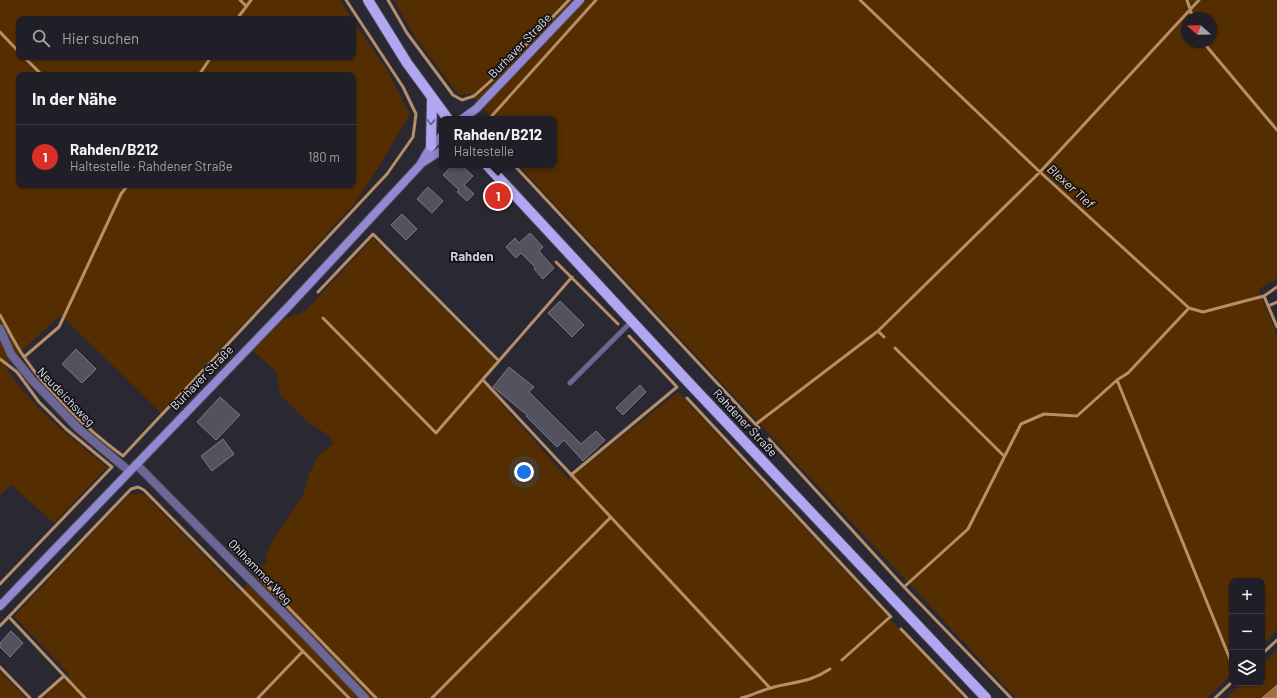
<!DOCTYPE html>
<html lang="de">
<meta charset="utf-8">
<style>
body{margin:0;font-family:Barlow,sans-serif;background:#2d2b32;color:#f1f3f6}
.controls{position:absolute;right:12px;bottom:12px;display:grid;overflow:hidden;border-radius:8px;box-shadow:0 1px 3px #0004}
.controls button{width:36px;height:36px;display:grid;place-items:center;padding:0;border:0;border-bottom:1px solid #3d3c43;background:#201e26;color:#f1f3f6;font:20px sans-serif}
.compass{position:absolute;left:1181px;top:12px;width:36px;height:36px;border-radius:50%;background:#201e26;box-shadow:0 1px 3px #0004;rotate:290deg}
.you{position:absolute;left:524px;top:472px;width:14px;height:14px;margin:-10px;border:3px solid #fff;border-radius:50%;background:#1a73e8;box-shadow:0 0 0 6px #1a73e833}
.badge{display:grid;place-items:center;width:26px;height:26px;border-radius:50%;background:#d93025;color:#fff;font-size:13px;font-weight:700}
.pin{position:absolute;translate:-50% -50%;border:2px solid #fff;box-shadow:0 1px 4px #0006}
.popup{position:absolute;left:439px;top:116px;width:118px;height:52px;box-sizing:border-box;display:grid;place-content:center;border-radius:8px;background:#201e26;filter:drop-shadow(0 1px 3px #0005);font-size:13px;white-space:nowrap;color:#a2a2a7}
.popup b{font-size:15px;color:#f1f3f6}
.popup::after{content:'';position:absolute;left:50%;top:100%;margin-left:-8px;border:8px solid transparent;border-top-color:#201e26}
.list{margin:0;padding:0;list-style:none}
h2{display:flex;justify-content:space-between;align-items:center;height:52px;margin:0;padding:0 16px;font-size:17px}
h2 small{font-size:13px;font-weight:400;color:#a2a2a7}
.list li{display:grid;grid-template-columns:26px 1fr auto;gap:12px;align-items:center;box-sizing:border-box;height:64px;padding:0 16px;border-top:1px solid #3d3c43}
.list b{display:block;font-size:15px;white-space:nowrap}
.list p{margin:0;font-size:13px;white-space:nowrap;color:#a2a2a7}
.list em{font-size:13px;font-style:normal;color:#a2a2a7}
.icon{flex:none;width:22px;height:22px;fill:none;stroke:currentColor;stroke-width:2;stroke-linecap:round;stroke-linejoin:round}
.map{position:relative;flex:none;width:1277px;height:698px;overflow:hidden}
.search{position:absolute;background:#201e26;box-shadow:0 1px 3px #0004;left:16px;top:16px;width:340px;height:44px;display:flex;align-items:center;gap:10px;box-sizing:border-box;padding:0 14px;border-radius:8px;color:#a2a2a7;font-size:15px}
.panel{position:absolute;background:#201e26;box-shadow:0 1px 3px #0004;left:16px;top:72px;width:340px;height:116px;border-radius:8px}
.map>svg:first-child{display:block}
</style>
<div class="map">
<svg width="1277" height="698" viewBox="0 0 1277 698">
<rect width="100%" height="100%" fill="#2a2833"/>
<path fill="#542e00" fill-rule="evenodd" d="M0 0H340L352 19H19V57H353V21L387 70 410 114 382 162 355 203 161 413 61 315 5 366C31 407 70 437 107 467L54 523 11 485 0 495ZM19 75H353V185H19Z
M394 0H1277V278L1259 289 1277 336V630L1262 645V581H1232V674L1207 698H1016L518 165H554V119H493L471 94 459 95 416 38ZM1187 18H1211V42H1187Z
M373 238 497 362 481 380 568 479 678 392 964 698H43L69 674 14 616 129 494H144L240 592 266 562V554L273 540 303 495 309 474 319 455 333 444 328 435 309 423 280 395 277 373 252 350 283 319 305 311Z
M1277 650V685L1262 698H1226L1242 683H1262V664Z
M0 671 26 698H0Z"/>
<path fill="#a26c35" stroke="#b58e6a" d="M1277 685V698H1262Z"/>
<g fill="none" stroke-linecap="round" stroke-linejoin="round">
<path stroke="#b58e6a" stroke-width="3" d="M240 0 246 6
M388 0 407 33 453 95 462 100 474 96 494 78 569 0
M860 0 1040 172 1189 308 1203 312 1264 296 1277 327
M1187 0 1193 18
M237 19 251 0
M0 32 19 52
M1203 42 1277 130
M24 57 42 75
M199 75 211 57
M489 119 596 0
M514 165 759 428
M556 262 618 324
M318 292 373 234 499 361
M1264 296 1277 287
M1268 306 1277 302
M0 315C8 329 15 344 24 357 49 394 88 430 123 456L387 174 413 137 416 114 403 87 346 0
M323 318 436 433 572 277
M878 331 884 337
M629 336 677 387
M895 348 1004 456
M24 357 59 327 121 194 128 185
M0 359 17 372 39 402 66 429 112 467 0 584
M483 380 770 688
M1117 380 1232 664
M687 398 891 617
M756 424 878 331 1040 172 1199 0
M769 439 904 587 1011 698
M571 475 677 387
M230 547 376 698
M904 587 968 529 1021 424 1044 414 1077 416 1117 380 1128 373 1189 308
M9 617 85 698
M0 626 131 489 138 487 144 490 349 698
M901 629 967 698
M1262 654 1277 640
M842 660 890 617
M0 667 30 698
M39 698 64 676
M258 698 303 651
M432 698 610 518
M741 698C752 696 761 690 771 688 794 681 807 684 830 669
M1215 698 1232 682"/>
</g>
<path fill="#53525e" stroke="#7a7986" d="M453 165H461L473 176 464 185 474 194 467 201 457 192 459 190 443 175Z
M428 187 443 201 432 213 417 199Z
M402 214 417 229 406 240 391 225Z
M530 233 543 247 539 251 554 268 543 279 534 269 535 267 521 253 516 258 506 247 515 238 519 243Z
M560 301 584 325 572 337 548 313Z
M76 349 96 369 82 383 62 364Z
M509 367 534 387 529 392 581 444 596 431 605 440 583 461 564 440 557 447 526 416 527 415 493 387Z
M640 385 646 392 623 415 616 408Z
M220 397 240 415 216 440 197 422Z
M223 439 234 454 212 471 201 456Z
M11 631 23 643 10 657 0 647V643Z"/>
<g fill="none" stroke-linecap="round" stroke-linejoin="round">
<defs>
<path id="lane" d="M570 383 632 321"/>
<path id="street" d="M0 329 11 354 32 380 78 428 129 471
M136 464 308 638 365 698"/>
<path id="secondary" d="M462 119 476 109 580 0
M422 163 442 150
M0 606 288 307 420 165 431 146 442 136"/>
<path id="primary" d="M368 0 407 63 448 119
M431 146 432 99
M487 165 690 384 986 698"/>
</defs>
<use href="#lane" stroke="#474550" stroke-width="6"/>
<use href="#street" stroke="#474550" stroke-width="10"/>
<use href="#secondary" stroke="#474550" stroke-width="10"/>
<use href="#primary" stroke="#474550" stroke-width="12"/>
<use href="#lane" stroke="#6d6795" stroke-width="4.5"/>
<use href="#street" stroke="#6d6795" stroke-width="8"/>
<use href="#secondary" stroke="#9388d2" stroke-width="8"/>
<use href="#primary" stroke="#b1a6f2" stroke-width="10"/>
</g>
<defs><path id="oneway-chevron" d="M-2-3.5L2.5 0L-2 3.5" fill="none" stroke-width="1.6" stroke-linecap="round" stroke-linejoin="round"/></defs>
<use stroke="#625c84" href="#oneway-chevron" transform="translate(431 122) rotate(92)"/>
<g text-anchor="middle" stroke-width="3.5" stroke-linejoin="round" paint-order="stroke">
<g font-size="12" fill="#e0dfe6" stroke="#121216">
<text transform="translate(520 46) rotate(-46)" y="4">Burhaver Straße</text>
<text transform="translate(202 378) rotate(-46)" y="4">Burhaver Straße</text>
<text transform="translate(66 397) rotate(46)" y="4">Neudeichsweg</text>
<text transform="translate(745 423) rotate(47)" y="4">Rahdener Straße</text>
<text transform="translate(260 572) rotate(46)" y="4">Ohlhammer Weg</text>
</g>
<g font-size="13" font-style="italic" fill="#f5d5b9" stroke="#121216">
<text transform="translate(1071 186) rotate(42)" y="5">Blexer Tief</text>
</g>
<g font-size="13" font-weight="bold" fill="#cbcad8" stroke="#121216">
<text x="472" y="261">Rahden</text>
</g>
</g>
</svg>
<div class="controls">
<button>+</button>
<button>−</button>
<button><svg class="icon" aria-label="layers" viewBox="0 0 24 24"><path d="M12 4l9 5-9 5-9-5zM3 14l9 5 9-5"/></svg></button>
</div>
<svg class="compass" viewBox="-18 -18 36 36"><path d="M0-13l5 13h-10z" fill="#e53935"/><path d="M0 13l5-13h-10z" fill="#a2a2a7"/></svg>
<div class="you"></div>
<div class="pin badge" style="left:498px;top:196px">1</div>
<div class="popup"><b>Rahden/B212</b>Haltestelle</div>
<div class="search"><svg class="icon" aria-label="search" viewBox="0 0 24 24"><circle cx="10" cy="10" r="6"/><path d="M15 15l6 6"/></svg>Hier suchen</div>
<section class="panel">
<h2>In der Nähe<small></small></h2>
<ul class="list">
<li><span class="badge">1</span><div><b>Rahden/B212</b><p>Haltestelle · Rahdener Straße</p></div><em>180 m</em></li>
</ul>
</section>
</div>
